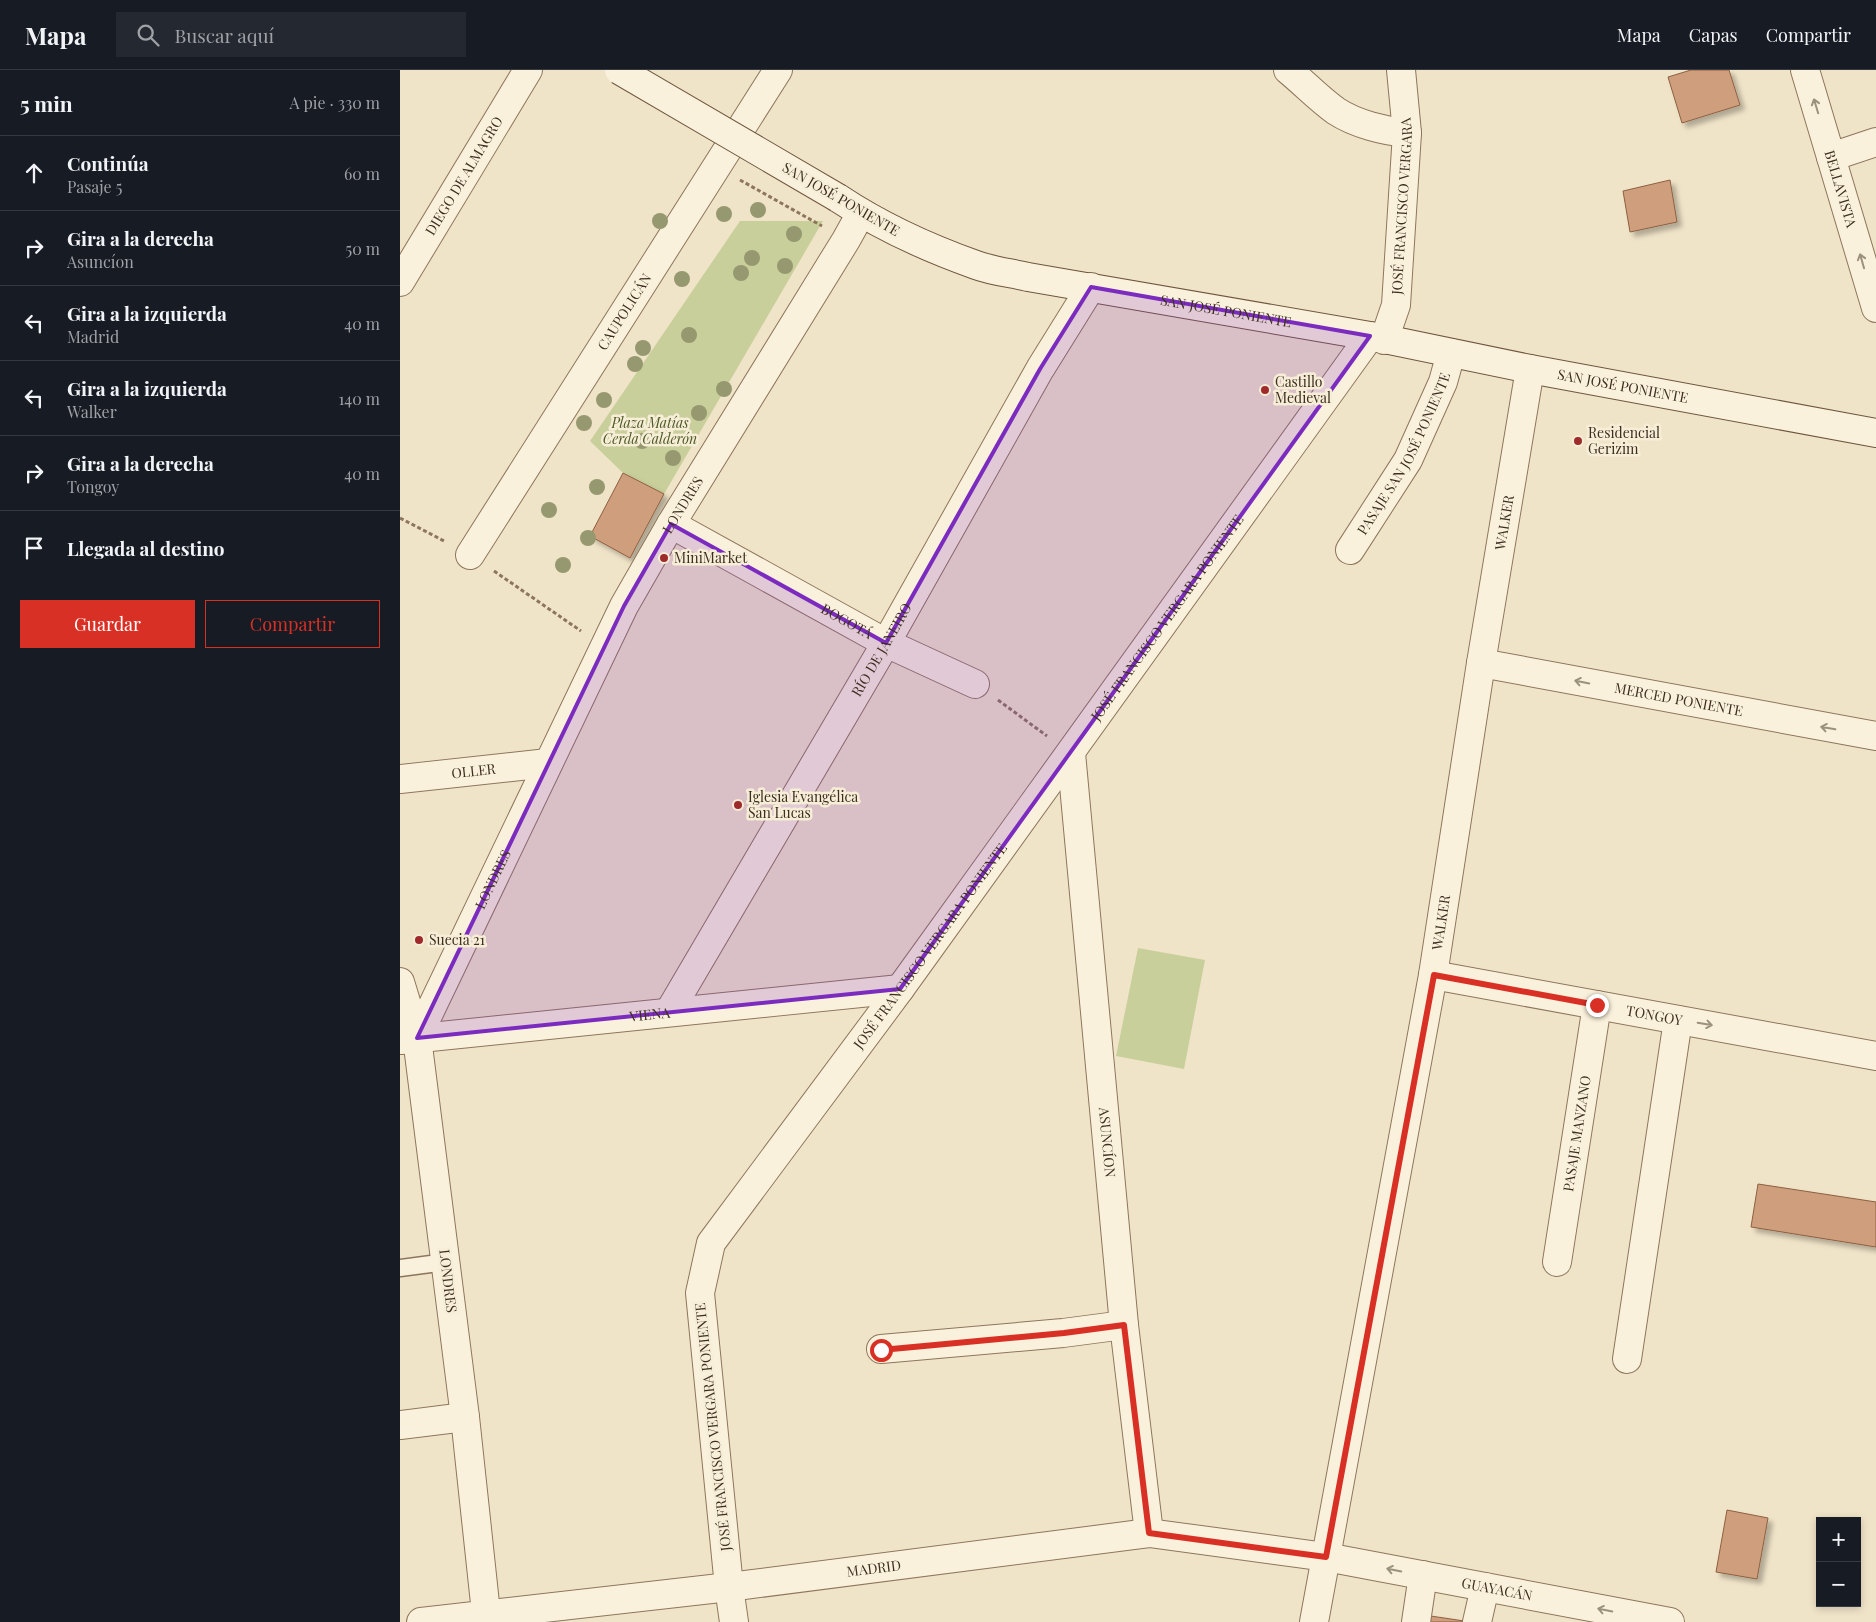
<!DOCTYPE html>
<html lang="es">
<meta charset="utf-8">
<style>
body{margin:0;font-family:"Playfair Display",serif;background:#242831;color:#f1f3f6}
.controls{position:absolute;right:15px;bottom:15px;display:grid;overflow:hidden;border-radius:0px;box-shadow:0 2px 8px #0003}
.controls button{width:45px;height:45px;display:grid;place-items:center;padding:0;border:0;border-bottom:1px solid #363941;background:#171b24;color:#f1f3f6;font:25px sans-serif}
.stop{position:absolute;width:15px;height:15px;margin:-11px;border:4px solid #d93025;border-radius:50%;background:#fff}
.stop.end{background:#d93025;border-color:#fff;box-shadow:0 1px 5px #0008}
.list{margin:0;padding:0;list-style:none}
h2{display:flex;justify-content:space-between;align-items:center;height:65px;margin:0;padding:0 20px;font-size:21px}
h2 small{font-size:16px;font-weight:400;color:#9ea1a6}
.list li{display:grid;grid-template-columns:32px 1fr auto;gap:15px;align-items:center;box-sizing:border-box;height:75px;padding:0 20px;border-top:1px solid #363941}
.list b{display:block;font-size:19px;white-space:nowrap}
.list p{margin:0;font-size:16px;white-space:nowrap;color:#9ea1a6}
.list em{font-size:16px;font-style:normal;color:#9ea1a6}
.actions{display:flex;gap:10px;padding:15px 20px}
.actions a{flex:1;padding:11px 0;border:1px solid #d93025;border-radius:0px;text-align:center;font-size:18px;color:#d93025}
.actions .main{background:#d93025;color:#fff}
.icon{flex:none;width:28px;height:28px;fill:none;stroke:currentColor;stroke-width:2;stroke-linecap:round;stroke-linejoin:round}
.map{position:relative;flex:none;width:1476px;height:1552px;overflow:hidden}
header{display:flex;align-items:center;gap:30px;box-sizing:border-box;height:70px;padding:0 25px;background:#171b24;border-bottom:1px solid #363941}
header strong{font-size:24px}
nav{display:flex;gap:28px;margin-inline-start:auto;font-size:18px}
.search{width:350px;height:45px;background:#242831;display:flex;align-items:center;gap:12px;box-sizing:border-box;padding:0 18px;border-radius:0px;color:#9ea1a6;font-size:19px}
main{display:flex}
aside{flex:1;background:#171b24}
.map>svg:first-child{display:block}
</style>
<header>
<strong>Mapa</strong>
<div class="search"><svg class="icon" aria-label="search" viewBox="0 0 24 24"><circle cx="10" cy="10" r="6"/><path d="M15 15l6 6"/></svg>Buscar aquí</div>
<nav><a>Mapa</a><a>Capas</a><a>Compartir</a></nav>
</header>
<main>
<aside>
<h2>5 min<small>A pie · 330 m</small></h2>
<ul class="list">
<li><svg class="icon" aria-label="ahead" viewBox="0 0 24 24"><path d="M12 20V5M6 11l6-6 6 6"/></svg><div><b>Continúa</b><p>Pasaje 5</p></div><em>60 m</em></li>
<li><svg class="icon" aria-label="right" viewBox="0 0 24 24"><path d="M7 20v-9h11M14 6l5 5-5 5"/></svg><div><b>Gira a la derecha</b><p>Asuncíon</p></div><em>50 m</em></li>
<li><svg class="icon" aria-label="left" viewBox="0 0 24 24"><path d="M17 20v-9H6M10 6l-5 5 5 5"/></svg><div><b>Gira a la izquierda</b><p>Madrid</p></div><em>40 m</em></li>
<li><svg class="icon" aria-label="left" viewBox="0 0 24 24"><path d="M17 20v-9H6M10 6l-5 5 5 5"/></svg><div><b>Gira a la izquierda</b><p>Walker</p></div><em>140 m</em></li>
<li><svg class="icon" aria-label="right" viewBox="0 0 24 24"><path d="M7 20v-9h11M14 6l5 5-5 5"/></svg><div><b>Gira a la derecha</b><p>Tongoy</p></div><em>40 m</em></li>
<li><svg class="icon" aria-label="arrive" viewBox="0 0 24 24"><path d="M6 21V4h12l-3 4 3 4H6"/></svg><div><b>Llegada al destino</b></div></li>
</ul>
<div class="actions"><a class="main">Guardar</a><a>Compartir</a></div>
</aside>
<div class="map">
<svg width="1476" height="1552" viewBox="0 0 1476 1552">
<defs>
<filter id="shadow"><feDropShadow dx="4.5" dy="4.5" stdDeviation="2.5" flood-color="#0004"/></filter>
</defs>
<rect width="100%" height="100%" fill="#f0e4c8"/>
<path fill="#c9cf9b" d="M340 151H423L264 424 223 403 190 371Z
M738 878 805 890 784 999 716 986Z"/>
<path fill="#cf9f7d" stroke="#8d5f41" filter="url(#shadow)" d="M1291 0H1329L1340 35 1282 53 1268 7Z
M1270 110 1277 152 1230 162 1223 121Z
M223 403 264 424 230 488 190 466Z
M1358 1114 1476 1132V1177L1351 1157Z
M1327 1440 1368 1448 1357 1509 1316 1502Z
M1024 1545 1071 1552H1023Z"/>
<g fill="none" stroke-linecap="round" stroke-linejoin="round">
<defs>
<path id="lane" d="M0 1198 46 1192"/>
<g id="street">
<path d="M888 0C904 13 919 29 936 41 956 54 984 61 1007 63"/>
<path id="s1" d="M1405 0 1476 238"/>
<path d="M1431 87 1476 72"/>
<path id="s2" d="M0 212 128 0"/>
<path id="s3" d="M984 270 996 235 1007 63 1001 0"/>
<path id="s4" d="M271 454 486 573 575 614"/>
<path id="s5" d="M950 480 1008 390 1043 312 1051 283"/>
<path id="s6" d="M70 485 378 0"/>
<path id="s7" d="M1081 593 1476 666"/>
<path id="s8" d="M671 683 724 1255 749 1463"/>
<path id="s9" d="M0 709 148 693"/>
<path id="s10" d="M1033 905 1476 986"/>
<path d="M0 912 17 968"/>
<path id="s11" d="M269 942 486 573 640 299 691 217"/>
<path id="s12" d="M1 970 500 919"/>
<path id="s13" d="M1157 1192 1197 935"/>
<path d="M481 1279 663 1263 724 1255"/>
<path d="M1227 1289 1278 950"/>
<path d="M0 1355 65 1347"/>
<path id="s14" d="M21 1552 329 1517 749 1463 926 1487 1270 1552"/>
<path id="s15" d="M87 1552 65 1347 17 968 224 536 271 454 446 170 461 143"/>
<path id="s16" d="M334 1552 329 1517 300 1223 311 1173 500 919 970 266"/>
<path id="s17" d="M914 1552 1033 905 1081 593 1130 299"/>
<path d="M1016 1552 1023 1505"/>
<path d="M1077 1552 1085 1517"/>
</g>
<g id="secondary">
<path id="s18" d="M438 128C480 156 528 178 576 195 592 201 611 203 628 207L970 266 1130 299 1476 363"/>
</g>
</defs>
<use href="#lane" stroke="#8d765c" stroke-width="19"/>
<use href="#street" stroke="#8d765c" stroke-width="30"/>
<use href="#secondary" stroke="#6f573f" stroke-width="30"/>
<path stroke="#8d765c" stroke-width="3" stroke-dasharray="4 2.5" stroke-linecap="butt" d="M340 110 422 156
M0 448 46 472
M94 501 181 561
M598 630 647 666"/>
<use href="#lane" stroke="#faf1dc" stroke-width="16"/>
<use href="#street" stroke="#faf1dc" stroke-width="28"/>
<use href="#secondary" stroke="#faf1dc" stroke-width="28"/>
<defs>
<path id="secondary-bridge" d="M219 0 438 128"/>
</defs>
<use href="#secondary-bridge" stroke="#6f573f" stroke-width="30" stroke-linecap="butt"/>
<use href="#secondary-bridge" stroke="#faf1dc" stroke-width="28"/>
</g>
<g fill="#96986f">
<circle cx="358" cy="140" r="8"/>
<circle cx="324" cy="144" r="8"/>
<circle cx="260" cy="151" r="8"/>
<circle cx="394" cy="164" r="8"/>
<circle cx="352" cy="188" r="8"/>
<circle cx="385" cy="196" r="8"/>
<circle cx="341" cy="203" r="8"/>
<circle cx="282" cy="209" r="8"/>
<circle cx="289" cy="265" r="8"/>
<circle cx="243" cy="278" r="8"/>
<circle cx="235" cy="294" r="8"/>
<circle cx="324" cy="319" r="8"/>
<circle cx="204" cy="330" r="8"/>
<circle cx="299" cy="343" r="8"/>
<circle cx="184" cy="353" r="8"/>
<circle cx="242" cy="371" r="8"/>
<circle cx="273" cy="388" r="8"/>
<circle cx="197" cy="417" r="8"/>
<circle cx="149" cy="440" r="8"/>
<circle cx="188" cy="468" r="8"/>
<circle cx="163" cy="495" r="8"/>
</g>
<defs><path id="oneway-shaft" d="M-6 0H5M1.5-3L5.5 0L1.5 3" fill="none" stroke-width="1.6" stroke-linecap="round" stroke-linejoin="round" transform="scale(1.25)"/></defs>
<g stroke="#9c907e">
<use href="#oneway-shaft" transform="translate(1416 36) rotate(-107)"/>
<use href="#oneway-shaft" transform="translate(1462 191) rotate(-106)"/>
<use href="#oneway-shaft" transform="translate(1182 612) rotate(-169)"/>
<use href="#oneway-shaft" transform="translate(1428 658) rotate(-170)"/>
<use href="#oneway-shaft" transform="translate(1305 954) rotate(10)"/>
<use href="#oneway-shaft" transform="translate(994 1500) rotate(-169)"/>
<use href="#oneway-shaft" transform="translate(1205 1540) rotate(-169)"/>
</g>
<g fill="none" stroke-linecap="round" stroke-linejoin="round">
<path stroke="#d93025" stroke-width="6" d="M481 1280 664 1263 724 1255 749 1463 926 1487 1034 905 1197 935"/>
</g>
<path fill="#7b2cbf" fill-opacity="0.2" stroke="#7b2cbf" stroke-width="4" stroke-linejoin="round" d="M691 217 970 266 500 919 17 968 224 536 271 454 486 573 640 299Z"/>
<g fill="#9e2a2b" stroke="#f7eed8" stroke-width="2">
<circle cx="865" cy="320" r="5"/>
<circle cx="1178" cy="371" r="5"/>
<circle cx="264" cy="488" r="5"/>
<circle cx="338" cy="735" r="5"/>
<circle cx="19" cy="870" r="5"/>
</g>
<g text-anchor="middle" stroke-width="5" stroke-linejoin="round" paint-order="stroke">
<g font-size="14" fill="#3d2e20" stroke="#f7eed8">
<text dy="5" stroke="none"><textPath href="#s2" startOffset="124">DIEGO DE ALMAGRO</textPath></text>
<text dy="5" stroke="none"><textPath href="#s1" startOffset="124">BELLAVISTA</textPath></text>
<text transform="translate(441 129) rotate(30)" y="5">SAN JOSÉ PONIENTE</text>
<text dy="5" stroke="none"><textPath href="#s3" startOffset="136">JOSÉ FRANCISCO VERGARA</textPath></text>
<text dy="5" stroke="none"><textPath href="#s18" startOffset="408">SAN JOSÉ PONIENTE</textPath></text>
<text dy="5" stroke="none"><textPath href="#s6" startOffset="288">CAUPOLICÁN</textPath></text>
<text dy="5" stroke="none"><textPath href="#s18" startOffset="812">SAN JOSÉ PONIENTE</textPath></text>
<text dy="5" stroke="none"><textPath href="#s5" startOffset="111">PASAJE SAN JOSÉ PONIENTE</textPath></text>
<text dy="5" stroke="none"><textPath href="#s15" startOffset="1184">LONDRES</textPath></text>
<text dy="5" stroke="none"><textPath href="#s17" startOffset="1116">WALKER</textPath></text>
<text dy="5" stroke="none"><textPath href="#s16" startOffset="1156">JOSÉ FRANCISCO VERGARA PONIENTE</textPath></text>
<text dy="5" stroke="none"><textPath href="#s4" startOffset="201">BOGOTÁ</textPath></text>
<text dy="5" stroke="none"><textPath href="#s11" startOffset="420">RÍO DE JANEIRO</textPath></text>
<text dy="5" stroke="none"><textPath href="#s7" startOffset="201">MERCED PONIENTE</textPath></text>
<text dy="5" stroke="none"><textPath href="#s9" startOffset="74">OLLER</textPath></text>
<text dy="5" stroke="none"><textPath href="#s15" startOffset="764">LONDRES</textPath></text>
<text dy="5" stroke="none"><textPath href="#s17" startOffset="711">WALKER</textPath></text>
<text dy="5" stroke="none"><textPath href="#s16" startOffset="751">JOSÉ FRANCISCO VERGARA PONIENTE</textPath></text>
<text dy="5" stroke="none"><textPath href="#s12" startOffset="250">VIENA</textPath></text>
<text dy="5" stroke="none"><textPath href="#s10" startOffset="225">TONGOY</textPath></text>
<text dy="5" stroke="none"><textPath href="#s13" startOffset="130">PASAJE MANZANO</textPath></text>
<text dy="5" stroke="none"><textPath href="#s8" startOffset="391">ASUNCÍON</textPath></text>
<text transform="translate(48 1211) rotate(83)" y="5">LONDRES</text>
<text transform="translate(313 1357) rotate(-96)" y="5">JOSÉ FRANCISCO VERGARA PONIENTE</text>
<text dy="5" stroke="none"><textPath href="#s14" startOffset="456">MADRID</textPath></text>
<text dy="5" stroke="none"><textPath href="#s14" startOffset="1086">GUAYACÁN</textPath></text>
</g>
<g font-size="14" fill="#3d2e20" stroke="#f7eed8" text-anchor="start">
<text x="875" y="317">Castillo<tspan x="875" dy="16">Medieval</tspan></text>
<text x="1188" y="368">Residencial<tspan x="1188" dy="16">Gerizim</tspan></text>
<text x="274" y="493">MiniMarket</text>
<text x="348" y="732">Iglesia Evangélica<tspan x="348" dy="16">San Lucas</tspan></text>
<text x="29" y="875">Suecia 21</text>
</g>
<g font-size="14" font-style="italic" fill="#4d5a26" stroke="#f7eed8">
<text x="250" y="358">Plaza Matías<tspan x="250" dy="16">Cerda Calderón</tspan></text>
</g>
</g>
</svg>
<div class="controls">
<button>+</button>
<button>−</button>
</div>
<div class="stop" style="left:481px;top:1280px"></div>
<div class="stop end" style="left:1197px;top:935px"></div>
</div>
</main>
